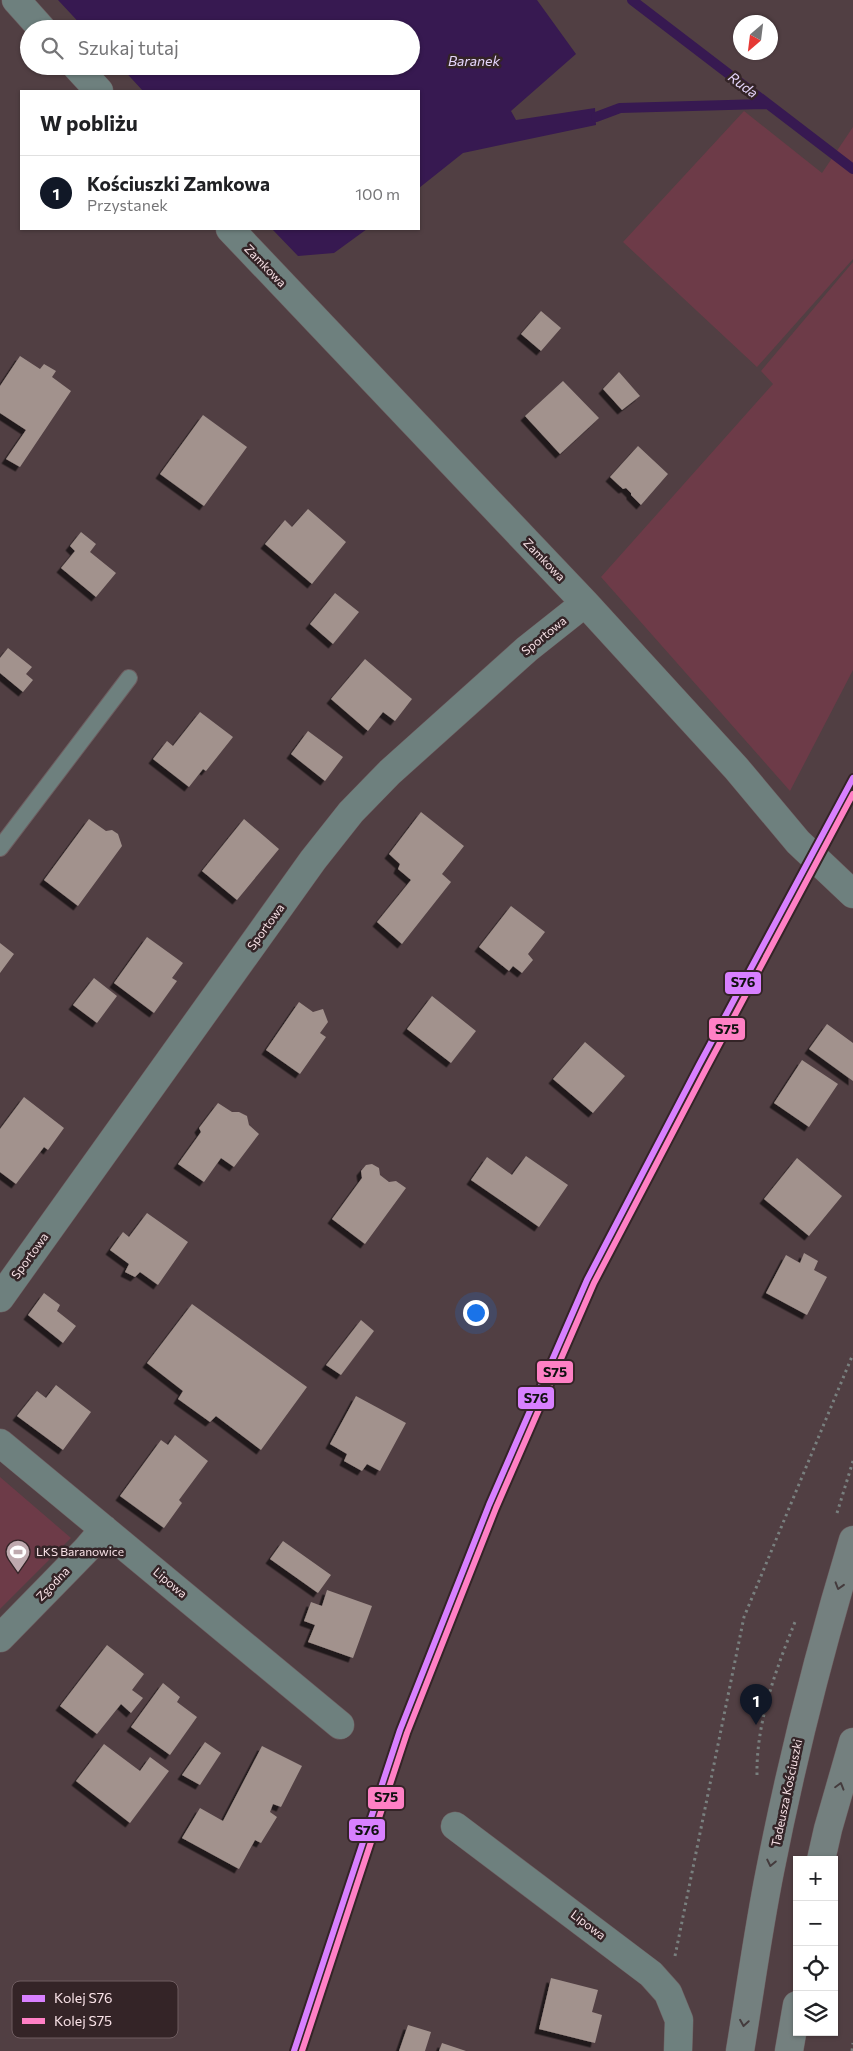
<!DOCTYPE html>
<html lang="pl">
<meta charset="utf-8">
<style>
body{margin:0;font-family:Commissioner,sans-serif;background:#f2f2f2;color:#202124}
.controls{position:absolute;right:15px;bottom:15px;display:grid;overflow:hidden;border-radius:0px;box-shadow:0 1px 4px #0004}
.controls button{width:45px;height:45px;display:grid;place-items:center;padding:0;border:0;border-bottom:1px solid #e0e0e0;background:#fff;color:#202124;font:25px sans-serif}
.compass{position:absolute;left:733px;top:15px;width:45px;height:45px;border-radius:50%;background:#fff;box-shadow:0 1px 4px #0004;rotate:208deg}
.you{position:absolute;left:475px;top:1312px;width:18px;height:18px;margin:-12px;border:4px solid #fff;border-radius:50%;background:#1a73e8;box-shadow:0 0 0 8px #1a73e833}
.badge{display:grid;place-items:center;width:32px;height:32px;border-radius:50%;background:#111827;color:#fff;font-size:16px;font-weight:700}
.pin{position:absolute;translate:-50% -41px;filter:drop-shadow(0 1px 2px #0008)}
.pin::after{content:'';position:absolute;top:26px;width:18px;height:15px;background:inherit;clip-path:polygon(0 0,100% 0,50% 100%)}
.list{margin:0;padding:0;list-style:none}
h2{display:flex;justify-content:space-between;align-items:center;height:65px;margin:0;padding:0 20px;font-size:21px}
h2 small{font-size:16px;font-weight:400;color:#757577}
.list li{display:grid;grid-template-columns:32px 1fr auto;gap:15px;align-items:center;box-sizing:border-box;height:75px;padding:0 20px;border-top:1px solid #e0e0e0}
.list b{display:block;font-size:19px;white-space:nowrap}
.list p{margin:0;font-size:16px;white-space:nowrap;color:#757577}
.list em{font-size:16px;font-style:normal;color:#757577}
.icon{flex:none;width:28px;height:28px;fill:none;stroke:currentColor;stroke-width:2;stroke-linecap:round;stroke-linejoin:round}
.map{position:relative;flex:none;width:853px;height:2051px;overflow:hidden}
.search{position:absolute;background:#fff;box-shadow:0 1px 4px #0004;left:20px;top:20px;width:400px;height:55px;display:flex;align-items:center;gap:12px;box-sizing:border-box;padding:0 18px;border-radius:28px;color:#757577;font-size:19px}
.panel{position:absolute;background:#fff;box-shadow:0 1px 4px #0004;left:20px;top:90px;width:400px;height:140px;border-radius:0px}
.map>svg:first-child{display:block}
</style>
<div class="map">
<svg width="853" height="2051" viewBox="0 0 853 2051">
<defs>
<filter id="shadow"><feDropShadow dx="-4.5" dy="4.5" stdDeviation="0" flood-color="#0009"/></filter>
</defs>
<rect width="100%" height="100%" fill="#513f43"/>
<path fill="#6d3b48" d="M744 111 822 173 853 127V259L757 367 623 242Z
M853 262V670L790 791 601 577 773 384 761 371Z
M0 1477 71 1538 0 1609Z"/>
<path fill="#371951" d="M58 0H537L576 54 511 111 516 120 595 108 596 125 463 153 419 188V91H143L120 66H411V29H85Z
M272 229H367L334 253 298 256Z"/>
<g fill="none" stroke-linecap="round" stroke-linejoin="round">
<path stroke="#371951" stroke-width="10" d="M632 0 853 169
M596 117 620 108 768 104"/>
</g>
<path fill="#a2928d" filter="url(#shadow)" d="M541 311 561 328 541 351 521 334Z
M20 356 40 369 44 364 56 371 52 377 71 391 20 467 6 459 26 430 0 413V386Z
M619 372 640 396 622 410 603 389Z
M563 381 599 418 560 454 525 416Z
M203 415 247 447 204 506 160 474Z
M638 446 668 474 641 505 631 495V493L626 488 623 489 610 477Z
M308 509 346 542 312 584 265 544 285 520 292 527Z
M81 532 96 544 90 552 116 573 96 597 61 568 75 551 70 546Z
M335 593 359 612 333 644 310 624Z
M8 648 32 667 26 674 33 680 23 692 0 673V658Z
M365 659 412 699 395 721 383 712 368 731 331 699Z
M200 712 233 737 206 771 203 769 189 787 153 759 167 741 173 746Z
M308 731 343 757 325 781 291 754Z
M421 812 464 846 442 874 451 882 402 944 377 922 411 880 398 869 400 864 389 854Z
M89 819 106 831 112 830 118 834 122 846 78 906 44 880Z
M244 819 279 849 237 900 202 871Z
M511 906 545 932 528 954 533 960 522 973 513 966 509 971 479 947Z
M147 937 183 963 172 978 177 981 154 1013 114 983Z
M0 943 14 954 0 973Z
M94 978 117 996 97 1023 73 1005Z
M432 996 476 1031 451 1063 407 1029Z
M299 1002 313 1012 323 1009 328 1022 320 1033 326 1037 300 1074 266 1050Z
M827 1024 853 1043V1081L809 1049Z
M585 1042 625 1076 593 1113 553 1079Z
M802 1060 838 1084 809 1127 774 1103Z
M24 1097 64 1128 48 1150 44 1147 16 1184 0 1172V1129Z
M218 1103 232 1112H239L247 1116 249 1125 259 1134 234 1167 221 1158 204 1182 178 1164 201 1132 199 1128Z
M526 1156 568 1185 539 1227 471 1180 487 1157 512 1175Z
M797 1158 842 1196 809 1236 764 1199Z
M372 1164 379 1168 380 1175 389 1182 396 1181 406 1188 365 1244 332 1219 362 1178 361 1171 366 1165Z
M147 1213 188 1242 158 1285 140 1272 135 1277 125 1272 129 1264 110 1250 123 1232 129 1237Z
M804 1253 818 1261 814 1270 827 1277 807 1315 766 1293 786 1255 800 1263Z
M44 1293 60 1305 57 1311 76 1326 63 1343 28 1315Z
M192 1304 307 1387 261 1450 216 1416 210 1422 178 1399 183 1391 147 1363Z
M361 1320 374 1331 341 1375 326 1365Z
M56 1385 91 1412 63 1450 17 1416 37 1391 46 1398Z
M356 1396 406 1423 380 1471 367 1464 362 1471 344 1461 347 1454 330 1444Z
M175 1435 208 1461 179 1500 182 1503 164 1528 120 1496 161 1440 168 1445Z
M283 1541 331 1575 318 1593 270 1559Z
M327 1590 372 1606 353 1658 308 1642 315 1625 304 1621 311 1602 322 1606Z
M107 1645 144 1674 132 1690 143 1698 131 1713 121 1704 97 1734 60 1706Z
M163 1683 180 1697 177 1702 197 1717 170 1755 131 1727Z
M205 1742 221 1753 200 1785 182 1775Z
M104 1744 140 1771 150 1757 169 1771 130 1823 76 1781Z
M262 1746 302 1766 281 1807 273 1804 270 1812 277 1817 261 1843 255 1840 239 1869 182 1838 200 1808 223 1821Z
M551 1978 598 1990 592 2012 602 2015 595 2043 539 2029Z
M408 2025 431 2032 425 2051H399Z
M442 2043 466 2051H439Z"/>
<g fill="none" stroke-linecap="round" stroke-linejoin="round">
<defs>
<path id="lane" d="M0 848 129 678"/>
<path id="street" d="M16 0 42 29
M76 66 99 91
M230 229 585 603 736 768 798 842 853 894
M0 1298 313 860 351 812 390 772 527 649 585 603
M0 1443 340 1725
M0 1638 86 1550 104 1529
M455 1826 651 1974 668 1993 679 2020 678 2051"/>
<path id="primary" d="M821 1860 828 1829 853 1742
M740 2051C750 1991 758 1931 770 1871 792 1759 820 1649 853 1540
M789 2051 797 2005"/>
</defs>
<use href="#lane" stroke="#6e5e61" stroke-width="18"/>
<use href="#street" stroke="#6e5e61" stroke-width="29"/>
<use href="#primary" stroke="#6e5e61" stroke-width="29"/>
<path stroke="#79807f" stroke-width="3" stroke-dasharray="2.5 4" stroke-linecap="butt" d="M837 1513 853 1461
M757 1775C756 1723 776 1669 795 1622
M675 1956 744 1617 853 1354
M852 2051 853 2043"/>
<use href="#lane" stroke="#6e807e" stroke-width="16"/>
<use href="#street" stroke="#6e807e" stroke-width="28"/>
<use href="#primary" stroke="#74807f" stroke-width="28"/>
<defs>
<path id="rail-1" d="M294 2051 400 1730 489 1505 587 1280 699 1065 853 778"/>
<path id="rail-2" d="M302 2051 407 1733 496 1508 594 1283 706 1069 853 794"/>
</defs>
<use href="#rail-1" stroke="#342427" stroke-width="10"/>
<use href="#rail-2" stroke="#342427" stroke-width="10"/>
<use href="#rail-1" stroke="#d880ff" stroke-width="6"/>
<use href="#rail-2" stroke="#ff80c5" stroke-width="6"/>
</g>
<defs><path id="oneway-chevron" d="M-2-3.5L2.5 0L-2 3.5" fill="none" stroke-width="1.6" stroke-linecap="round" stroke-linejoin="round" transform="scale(1.25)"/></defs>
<g stroke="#443b3d">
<use href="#oneway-chevron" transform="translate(839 1586) rotate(107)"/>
<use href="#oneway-chevron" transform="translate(840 1786) rotate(-74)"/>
<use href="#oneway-chevron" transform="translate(771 1863) rotate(102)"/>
<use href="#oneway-chevron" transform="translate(744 2023) rotate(99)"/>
</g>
<defs>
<symbol id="stadium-pin" viewBox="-11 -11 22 30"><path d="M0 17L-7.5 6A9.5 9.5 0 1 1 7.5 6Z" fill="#bea9ae" stroke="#342427"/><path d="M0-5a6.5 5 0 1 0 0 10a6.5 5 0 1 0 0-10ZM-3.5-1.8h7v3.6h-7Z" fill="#fff"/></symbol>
</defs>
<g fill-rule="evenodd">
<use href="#stadium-pin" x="4" y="1538" width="28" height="38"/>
</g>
<g text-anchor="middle" stroke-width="5" stroke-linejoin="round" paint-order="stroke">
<g font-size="12" fill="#f9e2e7" stroke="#342427">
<text transform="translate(265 266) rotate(46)" y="4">Zamkowa</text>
<text transform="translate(544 560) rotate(46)" y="4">Zamkowa</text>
<text transform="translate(544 636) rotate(-39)" y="4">Sportowa</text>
<text transform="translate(266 927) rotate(-54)" y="4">Sportowa</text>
<text transform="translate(30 1256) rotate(-54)" y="4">Sportowa</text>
<text transform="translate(170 1583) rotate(40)" y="4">Lipowa</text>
<text transform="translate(53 1584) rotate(-46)" y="4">Zgodna</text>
<text transform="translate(787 1793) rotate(-78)" y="4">Tadeusza Kościuszki</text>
<text transform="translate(588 1925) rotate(37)" y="4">Lipowa</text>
</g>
<g font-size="12" fill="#f9e2e7" stroke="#342427" text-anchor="start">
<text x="36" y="1556">LKS Baranowice</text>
</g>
<g font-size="14" font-style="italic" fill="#e5d6fc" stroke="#342427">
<text x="474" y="66">Baranek</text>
<text transform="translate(743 85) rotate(37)" y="5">Ruda</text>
</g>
</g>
<rect x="12" y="1981" width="166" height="57" rx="8" fill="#342427" stroke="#6f5d61" stroke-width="1"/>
<rect x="22" y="1995" width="23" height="7" fill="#d880ff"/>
<rect x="22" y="2018" width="23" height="6" fill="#ff80c5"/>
<g font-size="14" fill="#f9e2e7">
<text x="54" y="2003">Kolej S76</text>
<text x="54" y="2026">Kolej S75</text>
</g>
<g stroke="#342427" stroke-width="2">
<rect x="724" y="971" width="38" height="24" rx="5" fill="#d880ff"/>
<rect x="708" y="1017" width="38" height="24" rx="5" fill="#ff80c5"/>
<rect x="536" y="1360" width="38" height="24" rx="5" fill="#ff80c5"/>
<rect x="517" y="1386" width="38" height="24" rx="5" fill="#d880ff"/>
<rect x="367" y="1786" width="38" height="24" rx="5" fill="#ff80c5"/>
<rect x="348" y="1818" width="38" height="24" rx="5" fill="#d880ff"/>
</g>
<g font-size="14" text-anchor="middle" font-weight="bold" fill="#111">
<text x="743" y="987">S76</text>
<text x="727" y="1034">S75</text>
<text x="555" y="1377">S75</text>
<text x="536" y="1403">S76</text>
<text x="386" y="1802">S75</text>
<text x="367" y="1835">S76</text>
</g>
</svg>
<div class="controls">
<button>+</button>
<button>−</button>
<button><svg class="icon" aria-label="locate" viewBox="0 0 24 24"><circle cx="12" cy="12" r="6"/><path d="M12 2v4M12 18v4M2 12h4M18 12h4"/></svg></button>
<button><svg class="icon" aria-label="layers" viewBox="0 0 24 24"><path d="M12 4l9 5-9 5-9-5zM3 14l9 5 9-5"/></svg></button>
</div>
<svg class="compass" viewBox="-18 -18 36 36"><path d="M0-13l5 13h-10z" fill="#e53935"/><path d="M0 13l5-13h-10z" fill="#757577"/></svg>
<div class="you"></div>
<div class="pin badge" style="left:756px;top:1725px">1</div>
<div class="search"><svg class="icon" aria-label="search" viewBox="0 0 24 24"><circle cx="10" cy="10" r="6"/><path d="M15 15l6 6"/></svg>Szukaj tutaj</div>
<section class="panel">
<h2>W pobliżu<small></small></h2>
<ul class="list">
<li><span class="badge">1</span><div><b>Kościuszki Zamkowa</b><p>Przystanek</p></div><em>100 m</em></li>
</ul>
</section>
</div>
